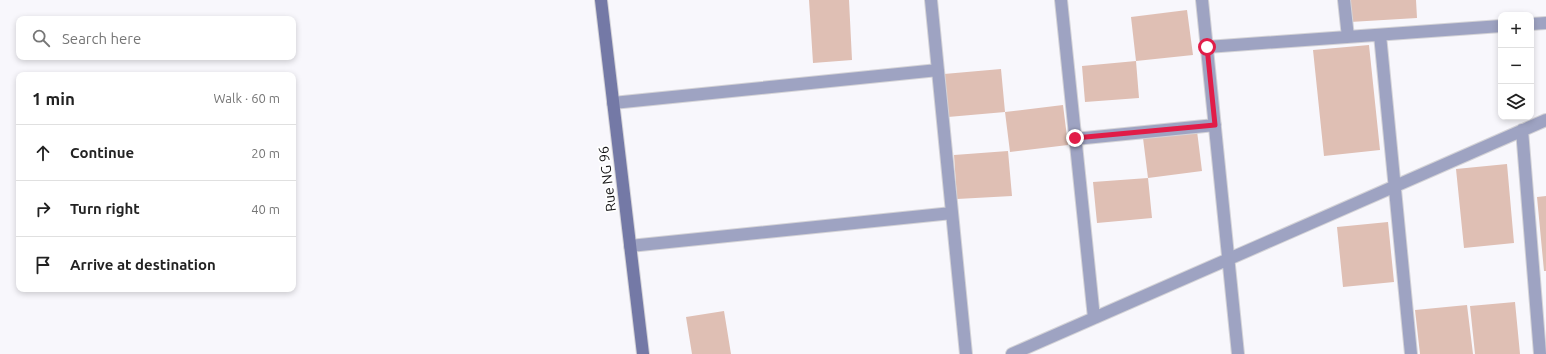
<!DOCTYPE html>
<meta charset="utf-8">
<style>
body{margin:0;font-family:Ubuntu,sans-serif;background:#f2f2f2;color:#222}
.controls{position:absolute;right:12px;top:12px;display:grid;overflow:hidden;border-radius:8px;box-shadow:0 2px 6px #0003}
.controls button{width:36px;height:36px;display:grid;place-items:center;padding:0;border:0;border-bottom:1px solid #e0e0e0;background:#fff;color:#222;font:20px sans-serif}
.stop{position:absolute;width:12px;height:12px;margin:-9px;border:3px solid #e11d48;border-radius:50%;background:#fff}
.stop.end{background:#e11d48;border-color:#fff;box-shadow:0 1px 4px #0008}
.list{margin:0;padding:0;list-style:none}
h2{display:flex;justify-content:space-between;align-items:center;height:52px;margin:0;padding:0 16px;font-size:17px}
h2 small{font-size:13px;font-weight:400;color:#767676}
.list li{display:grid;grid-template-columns:26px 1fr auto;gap:12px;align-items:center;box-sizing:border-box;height:56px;padding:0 16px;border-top:1px solid #e0e0e0}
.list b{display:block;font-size:15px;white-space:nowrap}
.list em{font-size:13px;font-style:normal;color:#767676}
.icon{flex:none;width:22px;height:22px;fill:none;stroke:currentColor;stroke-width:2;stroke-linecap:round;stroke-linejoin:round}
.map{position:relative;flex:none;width:1546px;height:354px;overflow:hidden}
.search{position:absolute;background:#fff;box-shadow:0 2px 6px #0003;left:16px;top:16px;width:280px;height:44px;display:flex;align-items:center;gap:10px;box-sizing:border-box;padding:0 14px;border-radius:8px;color:#767676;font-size:15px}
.panel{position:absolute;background:#fff;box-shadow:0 2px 6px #0003;left:16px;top:72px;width:280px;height:220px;border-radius:8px}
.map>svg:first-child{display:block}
</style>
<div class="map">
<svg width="1546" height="354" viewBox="0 0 1546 354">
<rect width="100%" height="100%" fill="#f8f7fc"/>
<path fill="#dfbfb4" d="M809 0H849L852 60 813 63Z
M1349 0H1416L1417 18 1350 22Z
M1187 10 1193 55 1136 61 1131 17Z
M1369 45 1380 150 1324 156 1313 50Z
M1136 61 1139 98 1085 102 1082 66Z
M1001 69 1005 112 948 117 944 74Z
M1063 105 1068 145 1010 152 1005 112Z
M1197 131 1202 171 1148 178 1152 218 1097 223 1093 182 1148 178 1143 138Z
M1008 151 1012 196 957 199 954 155Z
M1507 164 1514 243 1464 248 1456 169Z
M1546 196V271H1544L1537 197Z
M1388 222 1394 282 1343 287 1337 227Z
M1515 302 1520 354H1475L1470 306Z
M1467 305 1473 354H1420L1415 310Z
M724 311 731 354H692L686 317Z"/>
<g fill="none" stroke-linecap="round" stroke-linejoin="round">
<defs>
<path id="street" d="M931 0 966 354
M1061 0 1094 318
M1202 0 1238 354
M1344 0 1348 37
M1531 24 1546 23
M1380 35 1411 354
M1207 47 1501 26
M613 103 938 70
M1522 130 1540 354
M1075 139 1215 125
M630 246 952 213
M1012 354 1546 120"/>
<path id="secondary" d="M601 0 643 354"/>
</defs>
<use href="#street" stroke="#d4d3d7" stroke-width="14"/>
<use href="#secondary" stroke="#d4d3d7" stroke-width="14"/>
<use href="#street" stroke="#9ea3c2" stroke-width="12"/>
<use href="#secondary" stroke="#7479a6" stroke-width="12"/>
</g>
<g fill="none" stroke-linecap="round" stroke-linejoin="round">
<path stroke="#e11d48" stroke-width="5" d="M1075 138 1215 125 1207 47"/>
</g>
<g text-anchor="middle" stroke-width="3.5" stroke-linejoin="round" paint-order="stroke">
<g font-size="14" fill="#141315" stroke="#fff">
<text transform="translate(607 179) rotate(-97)" y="5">Rue NG 96</text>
</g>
</g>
</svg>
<div class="controls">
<button>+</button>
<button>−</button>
<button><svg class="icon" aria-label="layers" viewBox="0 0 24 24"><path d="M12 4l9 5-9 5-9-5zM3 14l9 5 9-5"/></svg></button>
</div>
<div class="stop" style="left:1207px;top:47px"></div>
<div class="stop end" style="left:1075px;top:138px"></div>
<div class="search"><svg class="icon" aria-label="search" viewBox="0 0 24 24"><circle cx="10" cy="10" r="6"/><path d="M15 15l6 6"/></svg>Search here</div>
<section class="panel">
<h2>1 min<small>Walk · 60 m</small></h2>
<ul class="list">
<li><svg class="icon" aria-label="ahead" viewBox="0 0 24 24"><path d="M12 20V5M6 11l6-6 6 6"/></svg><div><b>Continue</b></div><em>20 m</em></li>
<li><svg class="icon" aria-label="right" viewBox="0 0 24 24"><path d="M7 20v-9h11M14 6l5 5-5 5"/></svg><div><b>Turn right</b></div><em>40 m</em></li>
<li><svg class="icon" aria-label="arrive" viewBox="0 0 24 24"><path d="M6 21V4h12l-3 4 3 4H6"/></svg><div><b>Arrive at destination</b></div></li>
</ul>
</section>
</div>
